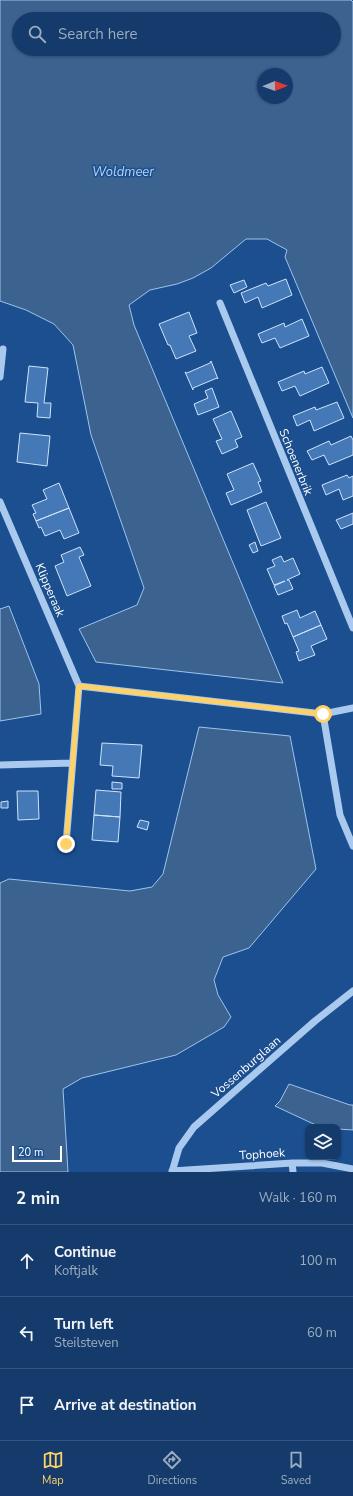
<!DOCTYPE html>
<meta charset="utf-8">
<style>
body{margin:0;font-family:"Nunito Sans",sans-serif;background:#1d4271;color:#f1f3f6}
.controls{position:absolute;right:12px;bottom:12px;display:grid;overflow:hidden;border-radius:8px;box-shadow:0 1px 3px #0004}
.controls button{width:36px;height:36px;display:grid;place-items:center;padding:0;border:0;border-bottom:1px solid #33557e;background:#143b6b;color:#f1f3f6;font:20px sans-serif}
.compass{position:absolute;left:257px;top:68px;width:36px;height:36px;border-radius:50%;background:#143b6b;box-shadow:0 1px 3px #0004;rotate:89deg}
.scale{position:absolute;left:12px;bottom:10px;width:50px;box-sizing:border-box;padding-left:4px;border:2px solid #fff;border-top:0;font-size:11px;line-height:14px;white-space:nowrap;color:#fff;-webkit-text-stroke:3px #1b4f8f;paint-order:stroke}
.stop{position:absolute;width:12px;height:12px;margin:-9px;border:3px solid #ffd166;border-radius:50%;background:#fff}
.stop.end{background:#ffd166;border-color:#fff;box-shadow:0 1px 4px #0008}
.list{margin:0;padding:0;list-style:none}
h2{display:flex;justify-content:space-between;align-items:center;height:52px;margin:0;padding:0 16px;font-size:17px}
h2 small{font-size:13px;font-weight:400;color:#9dadc1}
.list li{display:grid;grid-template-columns:26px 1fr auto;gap:12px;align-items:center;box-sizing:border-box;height:72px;padding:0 16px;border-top:1px solid #33557e}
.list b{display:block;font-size:15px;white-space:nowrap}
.list p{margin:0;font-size:13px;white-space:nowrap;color:#9dadc1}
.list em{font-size:13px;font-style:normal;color:#9dadc1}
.icon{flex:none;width:22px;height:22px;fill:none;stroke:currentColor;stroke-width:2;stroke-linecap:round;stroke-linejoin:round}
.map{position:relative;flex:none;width:353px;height:1172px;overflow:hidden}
.search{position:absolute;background:#143b6b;box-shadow:0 1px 3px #0004;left:12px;right:12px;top:12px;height:44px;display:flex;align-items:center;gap:10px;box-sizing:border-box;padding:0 14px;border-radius:22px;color:#9dadc1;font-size:15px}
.sheet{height:268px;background:#143b6b}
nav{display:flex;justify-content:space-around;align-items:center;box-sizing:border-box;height:56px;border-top:1px solid #33557e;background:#143b6b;font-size:11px;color:#9dadc1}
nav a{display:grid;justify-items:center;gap:2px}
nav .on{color:#ffd166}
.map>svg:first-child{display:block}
</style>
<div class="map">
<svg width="353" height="1172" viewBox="0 0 353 1172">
<rect width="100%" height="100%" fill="#1b4f8f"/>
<path fill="#3c6290" stroke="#9cc4f0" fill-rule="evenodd" d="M0 0H351L353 2V418L285 257 287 250 267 239H246L211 268 193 278 177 284 150 290 129 305 134 325 283 683 96 662 79 629 137 605 144 588 91 435 73 345 54 324 26 310 0 301ZM19 19H334V49H19ZM263 74H287V98H263Z
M9 606 39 684 41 714 0 721V609Z
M199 727 290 736 316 869 249 948 223 957 214 980 218 995 231 1017 224 1027 176 1055 82 1078 63 1089 68 1172H0V883L9 879 130 891 152 887 163 874Z
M289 1084 350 1105H353V1130L338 1129V1127H320L275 1106 280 1101Z"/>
<path fill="#4478b7" stroke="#cfe3fa" d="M286 279 292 295 262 308 258 297 245 303 241 293 266 283 268 286Z
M244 280 247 287 234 293 230 285Z
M189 312 197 333 189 336 196 351 176 359 170 345H168L159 324Z
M302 319 309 336 280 348 275 338 262 343 258 334 284 323 285 327Z
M211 361 218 379 217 378 193 388V390L185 372 187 373 210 363Z
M29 366 48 368 44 403H51L50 418 37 417 38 403 25 402Z
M322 367 329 383 300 396 295 386 282 391 278 382 304 371 305 374Z
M212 388 219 407 198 415 194 404 208 398 205 391Z
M337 402 344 418 314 431 310 420 297 426 293 416 315 407 316 410Z
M231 411 242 437 235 440 238 447 222 454 216 441 222 439 213 419Z
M20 433 50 436 47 466 17 462Z
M351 436 353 440V455L329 465 324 455 312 460 307 451 329 441 331 445Z
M253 463 261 481 258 482 262 492 231 505 226 493 234 490 227 474Z
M347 475 349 478 353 476V496L343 500 339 489 326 495 322 485Z
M59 483 69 508 36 521 33 514 36 513 32 505 47 499 43 490Z
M266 502 281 538 261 546 247 510Z
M69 508 79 533 64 539 60 530 45 536 41 527 39 528 36 521Z
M353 513V524L341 529 336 520Z
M255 542 258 551 253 553 249 545Z
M80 547 84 555 79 557 91 586 67 596 55 566 64 562 61 555Z
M281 556 284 562 293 558 300 574 287 580H289L293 589 278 595 274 586 285 581 274 585 267 569 275 566 272 560Z
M297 610 300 618 315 611 321 625 293 637 287 623 285 624 282 616Z
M321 625 327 639 311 646 315 655 299 661 296 652 299 651 293 637Z
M102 743 142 745 139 778 112 776 113 766 100 765Z
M112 782 122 783V789H112Z
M96 790 121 792 120 817 94 815Z
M17 791H38L39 819 18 820Z
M8 801V808H1V802Z
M94 815 120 817 118 842 92 840Z
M140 820 149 822 147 830 137 827Z"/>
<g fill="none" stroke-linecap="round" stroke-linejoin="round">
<path stroke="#a9c9ee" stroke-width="7" d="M220 303 353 628
M0 377 3 349
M0 502 79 686 66 844
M79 686 323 714 353 708
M323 714 340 815 353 846
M0 765 72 763
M292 1163 293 1172
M172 1171 292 1163H322L353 1169
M172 1172 179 1148 194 1127 315 1021 353 991"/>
</g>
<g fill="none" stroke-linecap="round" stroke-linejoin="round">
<path stroke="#ffd166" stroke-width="5" d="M66 844 79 686 323 714"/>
</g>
<g text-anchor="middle" stroke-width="3" stroke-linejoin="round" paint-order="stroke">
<g font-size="12" fill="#fff" stroke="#1b4f8f">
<text transform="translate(296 462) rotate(68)" y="4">Schoenerbrik</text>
<text transform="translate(50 590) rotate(67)" y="4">Klipperaak</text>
<text transform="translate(246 1067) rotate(-41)" y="4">Vossenburglaan</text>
<text transform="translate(262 1154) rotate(-4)" y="4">Tophoek</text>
</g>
<g font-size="13" font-style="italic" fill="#b5d3f5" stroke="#1b4f8f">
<text x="123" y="176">Woldmeer</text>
</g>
</g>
</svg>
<div class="controls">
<button><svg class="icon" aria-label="layers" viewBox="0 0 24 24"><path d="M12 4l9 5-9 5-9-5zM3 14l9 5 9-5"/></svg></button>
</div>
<svg class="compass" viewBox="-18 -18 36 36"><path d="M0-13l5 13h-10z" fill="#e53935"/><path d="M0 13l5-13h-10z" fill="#9dadc1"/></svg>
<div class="scale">20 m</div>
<div class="stop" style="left:323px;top:714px"></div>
<div class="stop end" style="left:66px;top:844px"></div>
<div class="search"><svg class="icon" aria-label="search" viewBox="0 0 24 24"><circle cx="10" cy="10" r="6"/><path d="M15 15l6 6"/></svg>Search here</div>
</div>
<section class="sheet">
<h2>2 min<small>Walk · 160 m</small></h2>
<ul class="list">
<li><svg class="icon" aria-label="ahead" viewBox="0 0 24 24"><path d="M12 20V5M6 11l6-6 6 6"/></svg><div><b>Continue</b><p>Koftjalk</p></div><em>100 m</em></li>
<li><svg class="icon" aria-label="left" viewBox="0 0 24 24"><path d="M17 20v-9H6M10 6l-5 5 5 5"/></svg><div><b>Turn left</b><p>Steilsteven</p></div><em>60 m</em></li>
<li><svg class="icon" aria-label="arrive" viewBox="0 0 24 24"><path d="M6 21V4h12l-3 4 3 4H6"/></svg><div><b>Arrive at destination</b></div></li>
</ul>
</section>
<nav>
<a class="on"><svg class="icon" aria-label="map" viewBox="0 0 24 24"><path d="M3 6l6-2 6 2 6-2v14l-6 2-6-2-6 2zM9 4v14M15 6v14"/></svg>Map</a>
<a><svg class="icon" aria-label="directions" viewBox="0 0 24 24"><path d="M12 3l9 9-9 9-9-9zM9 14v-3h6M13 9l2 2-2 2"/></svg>Directions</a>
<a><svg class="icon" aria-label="saved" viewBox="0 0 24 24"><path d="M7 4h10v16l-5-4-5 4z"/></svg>Saved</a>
</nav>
